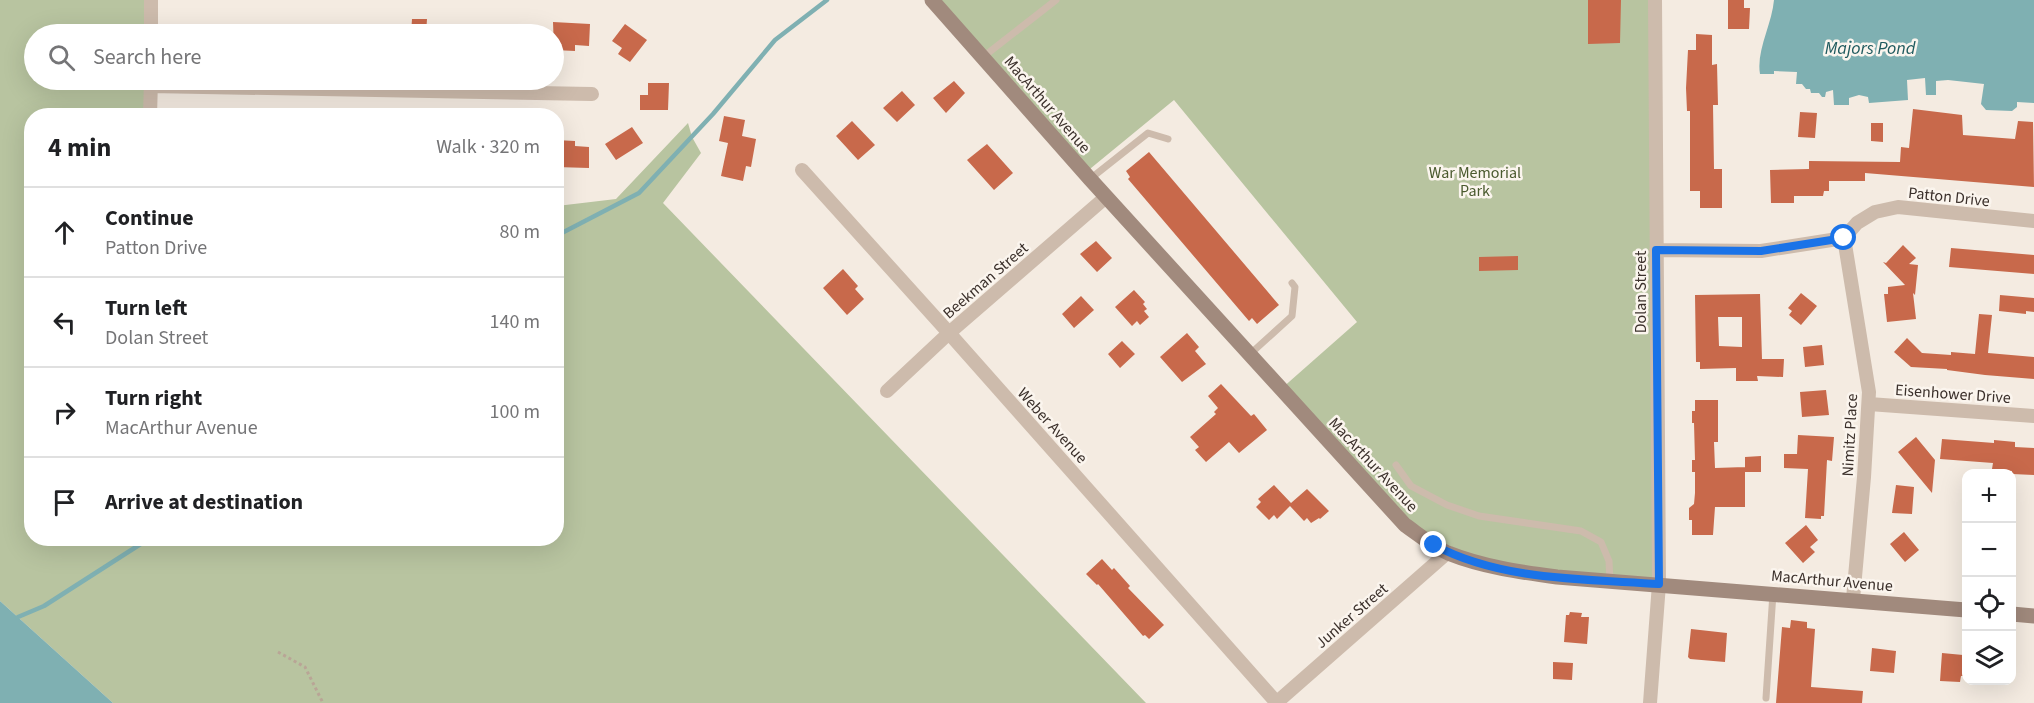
<!DOCTYPE html>
<meta charset="utf-8">
<style>
body{margin:0;font-family:"Source Sans 3",sans-serif;background:#f2f2f2;color:#202124}
.controls{position:absolute;right:18px;bottom:18px;display:grid;overflow:hidden;border-radius:12px;box-shadow:0 6px 24px #0002}
.controls button{width:54px;height:54px;display:grid;place-items:center;padding:0;border:0;border-bottom:2px solid #e0e0e0;background:#fff;color:#202124;font:30px sans-serif}
.stop{position:absolute;width:18px;height:18px;margin:-14px;border:4px solid #1a73e8;border-radius:50%;background:#fff}
.stop.end{background:#1a73e8;border-color:#fff;box-shadow:0 2px 6px #0008}
.list{margin:0;padding:0;list-style:none}
h2{display:flex;justify-content:space-between;align-items:center;height:78px;margin:0;padding:0 24px;font-size:26px}
h2 small{font-size:20px;font-weight:400;color:#757577}
.list li{display:grid;grid-template-columns:39px 1fr auto;gap:18px;align-items:center;box-sizing:border-box;height:90px;padding:0 24px;border-top:2px solid #e0e0e0}
.list b{display:block;font-size:22px;white-space:nowrap}
.list p{margin:0;font-size:20px;white-space:nowrap;color:#757577}
.list em{font-size:20px;font-style:normal;color:#757577}
.icon{flex:none;width:33px;height:33px;fill:none;stroke:currentColor;stroke-width:2;stroke-linecap:round;stroke-linejoin:round}
.map{position:relative;flex:none;width:2034px;height:703px;overflow:hidden}
.search{position:absolute;background:#fff;box-shadow:0 6px 24px #0002;left:24px;top:24px;width:540px;height:66px;display:flex;align-items:center;gap:15px;box-sizing:border-box;padding:0 21px;border-radius:33px;color:#757577;font-size:22px}
.panel{position:absolute;background:#fff;box-shadow:0 6px 24px #0002;left:24px;top:108px;width:540px;height:438px;border-radius:24px}
.map>svg:first-child{display:block}
</style>
<div class="map">
<svg width="2034" height="703" viewBox="0 0 2034 703">
<rect width="100%" height="100%" fill="#f4ebe1"/>
<path fill="#b8c4a0" d="M0 0H151V34H34V80H151V115L32 116V538H556L557 206 616 199 688 123 692 137 701 153 663 203 1146 703H113L0 601Z
M932 0H1655L1659 584 1497 568 1405 525 1281 389 1357 322 1174 100 1085 173Z"/>
<path fill="#7fb0b2" d="M1774 0H2034V103L2017 102V107L2012 111 1986 110 1981 104 1984 84 1948 80 1936 81V95H1926L1925 78 1907 80 1908 100 1869 103 1868 97 1859 95 1849 98V105H1834L1833 90 1826 92 1825 97H1822L1819 93H1811L1810 89H1806L1802 84H1796L1797 72 1774 71V74H1760C1756 51 1772 24 1774 0Z
M0 601 113 703H0Z"/>
<g fill="none" stroke-linecap="round" stroke-linejoin="round">
<path stroke="#7fb0b2" stroke-width="4.5" d="M556 236 639 193 713 114 775 40 827 0
M18 617 44 606 150 538"/>
</g>
<path fill="#c8694b" fill-rule="evenodd" d="M1588 0H1621L1620 43 1588 44Z
M1728 0H1744V8H1750L1749 29H1728Z
M412 19H427L426 34H411Z
M553 22 590 24 589 46 575 45V51L554 50Z
M625 24 647 40 630 62 618 54 622 48 612 41Z
M1696 34 1712 35V65L1717 64 1718 105H1713L1714 169H1722V208H1700V191H1690V111H1687L1686 88 1688 50H1696Z
M954 81 965 93 946 113 933 98Z
M648 83H669L668 110H640V95H648Z
M902 91 915 105 897 122 883 108Z
M1913 109 1962 115 1963 135 2015 139 2018 121 2033 122 2034 187 1865 173V181H1829V191H1824L1823 196H1794V203H1771L1770 170 1809 169V161L1900 162 1901 147 1909 148Z
M1800 112 1817 113 1815 138 1798 137Z
M724 116 745 120 742 136 756 139 751 167 746 166 743 181 721 176 728 143 719 141Z
M852 121 875 145 858 160 836 136Z
M1871 123H1883V142L1871 141Z
M632 127 643 143 616 160 605 144Z
M556 140 575 141V146L589 147V168L556 167Z
M987 144 1013 173 994 190 967 160Z
M1149 152 1279 305 1257 324 1252 318 1249 321 1128 179 1130 177 1126 171Z
M1096 241 1112 258 1097 272 1080 254Z
M1903 245 1916 258 1909 264 1918 265 1915 295 1913 293 1916 319 1887 322 1884 294H1888V287L1905 285 1883 262 1886 263Z
M1951 248 2034 255V274L1949 267Z
M1518 256V270L1479 271V257Z
M843 269 858 286 855 289 864 299 847 315 823 288Z
M1134 290 1145 302 1143 304 1147 309 1144 311 1149 317 1140 325 1137 321 1132 326 1115 307Z
M1801 293 1817 306 1801 325 1789 315 1792 311 1788 308Z
M1760 294 1762 359H1784L1783 377 1757 376 1758 381H1736V368L1700 369V362H1696L1695 295ZM1718 317H1742V347L1719 346Z
M2000 295 2034 298V312L2026 311V314L1999 311Z
M1081 296 1094 310 1074 328 1062 314Z
M1979 314 1992 315 1988 353 2034 357V379L1985 375 1947 370V369L1911 367 1894 352 1907 338 1922 353 1951 355V352L1975 354Z
M1187 333 1199 347 1195 351 1206 364 1182 382 1160 357Z
M1122 341 1135 354 1120 368 1108 354Z
M1822 345 1824 365 1805 367 1803 347Z
M1221 384 1251 416 1254 414 1267 430 1239 453 1229 442 1206 462 1195 450 1199 447 1190 437 1216 414 1214 412 1218 408 1208 396Z
M1826 390 1829 415 1802 417 1800 392Z
M1695 400H1718V442H1714L1715 468 1745 467V507H1715L1713 535H1692V520H1689V508L1694 504 1695 493V472H1692V460H1695L1694 423H1692V411H1695Z
M1798 435 1834 437 1832 461 1827 460 1824 516H1821V519L1805 518 1808 469 1784 468V454H1797Z
M1916 437 1935 460 1932 493 1898 452Z
M1942 439 1994 443V440L2015 442V447L2034 448V475L2012 474V471L1992 469 1993 463 1940 459Z
M1761 456V472H1745V457Z
M1274 485 1291 503 1307 489 1329 511 1320 519 1319 518 1311 523 1307 518 1304 521 1290 506 1277 519 1274 515 1269 520 1256 507 1261 502 1258 499Z
M1896 485 1914 487 1912 514 1892 513Z
M1806 525 1818 540 1810 547 1815 552 1803 563 1785 543Z
M1904 532 1919 550 1905 562 1890 544Z
M1102 559 1112 570 1114 568 1130 586 1128 588 1164 625 1149 639 1145 635 1143 636 1098 584 1097 585 1086 574Z
M1570 612 1582 613 1581 617H1589L1587 644 1564 642 1566 615H1569Z
M1791 620 1807 622V628L1815 629 1811 687 1863 691 1862 703H1776L1782 627 1790 628Z
M1691 629 1727 633 1725 662 1690 659 1688 657Z
M1872 648 1896 651 1894 673 1870 671Z
M1942 653 1963 655V660H1966L1965 676H1961L1960 682 1940 681Z
M1553 662 1573 663 1572 680 1553 679Z"/>
<g fill="none" stroke-linecap="round" stroke-linejoin="round">
<path stroke="#b9a596" stroke-width="3" stroke-dasharray="3 3" stroke-linecap="butt" d="M278 652 305 667 323 703"/>
<path stroke="#cdbbac" stroke-width="7" d="M983 57 1056 0
M1090 179 1148 133 1168 139
M1249 355 1292 316 1295 287 1292 283
M1396 465 1411 486 1447 505 1479 516 1581 531 1601 542 1609 561 1610 581
M1766 698 1773 593"/>
<path stroke="#cdbbac" stroke-width="14" d="M151 34V0
M151 86 592 94
M150 116 151 80
M802 170 949 333 1277 703
M1844 238 1869 392 1864 477 1853 599
M1656 250 1761 251 1844 238 1857 223 1875 212 1898 207 2034 221
M887 391 949 333 1106 197
M1869 404 2034 416
M1276 703 1447 553
M1650 703 1659 584 1655 0"/>
<path stroke="#a18a7d" stroke-width="15" d="M932 0 1090 179 1405 525C1418 534 1432 546 1448 553 1483 567 1520 572 1557 577L1966 610
M2012 614 2034 616"/>
</g>
<g fill="none" stroke-linecap="round" stroke-linejoin="round">
<path stroke="#1a73e8" stroke-width="8" d="M1434 545C1501 581 1585 579 1659 584L1656 250 1761 251 1844 238"/>
</g>
<g text-anchor="middle" stroke-width="5" stroke-linejoin="round" paint-order="stroke">
<g font-size="16" fill="#3b302b" stroke="#fbf5ee">
<text transform="translate(1048 104) rotate(49)" y="6">MacArthur Avenue</text>
<text transform="translate(1949 196) rotate(6)" y="6">Patton Drive</text>
<text transform="translate(985 280) rotate(-41)" y="6">Beekman Street</text>
<text transform="translate(1640 292) rotate(-90)" y="6">Dolan Street</text>
<text transform="translate(1953 393) rotate(4)" y="6">Eisenhower Drive</text>
<text transform="translate(1053 425) rotate(48)" y="6">Weber Avenue</text>
<text transform="translate(1849 435) rotate(-87)" y="6">Nimitz Place</text>
<text transform="translate(1374 464) rotate(47)" y="6">MacArthur Avenue</text>
<text transform="translate(1832 580) rotate(5)" y="6">MacArthur Avenue</text>
<text transform="translate(1351 615) rotate(-41)" y="6">Junker Street</text>
</g>
<g font-size="16" fill="#4a5a2e" stroke="#fbf5ee">
<text x="1475" y="178">War Memorial<tspan x="1475" dy="18">Park</tspan></text>
</g>
<g font-size="18" font-style="italic" fill="#1f5a5e" stroke="#fbf5ee">
<text x="1870" y="54">Majors Pond</text>
</g>
</g>
</svg>
<div class="controls">
<button>+</button>
<button>−</button>
<button><svg class="icon" aria-label="locate" viewBox="0 0 24 24"><circle cx="12" cy="12" r="6"/><path d="M12 2v4M12 18v4M2 12h4M18 12h4"/></svg></button>
<button><svg class="icon" aria-label="layers" viewBox="0 0 24 24"><path d="M12 4l9 5-9 5-9-5zM3 14l9 5 9-5"/></svg></button>
</div>
<div class="stop" style="left:1844px;top:238px"></div>
<div class="stop end" style="left:1434px;top:545px"></div>
<div class="search"><svg class="icon" aria-label="search" viewBox="0 0 24 24"><circle cx="10" cy="10" r="6"/><path d="M15 15l6 6"/></svg>Search here</div>
<section class="panel">
<h2>4 min<small>Walk · 320 m</small></h2>
<ul class="list">
<li><svg class="icon" aria-label="ahead" viewBox="0 0 24 24"><path d="M12 20V5M6 11l6-6 6 6"/></svg><div><b>Continue</b><p>Patton Drive</p></div><em>80 m</em></li>
<li><svg class="icon" aria-label="left" viewBox="0 0 24 24"><path d="M17 20v-9H6M10 6l-5 5 5 5"/></svg><div><b>Turn left</b><p>Dolan Street</p></div><em>140 m</em></li>
<li><svg class="icon" aria-label="right" viewBox="0 0 24 24"><path d="M7 20v-9h11M14 6l5 5-5 5"/></svg><div><b>Turn right</b><p>MacArthur Avenue</p></div><em>100 m</em></li>
<li><svg class="icon" aria-label="arrive" viewBox="0 0 24 24"><path d="M6 21V4h12l-3 4 3 4H6"/></svg><div><b>Arrive at destination</b></div></li>
</ul>
</section>
</div>
